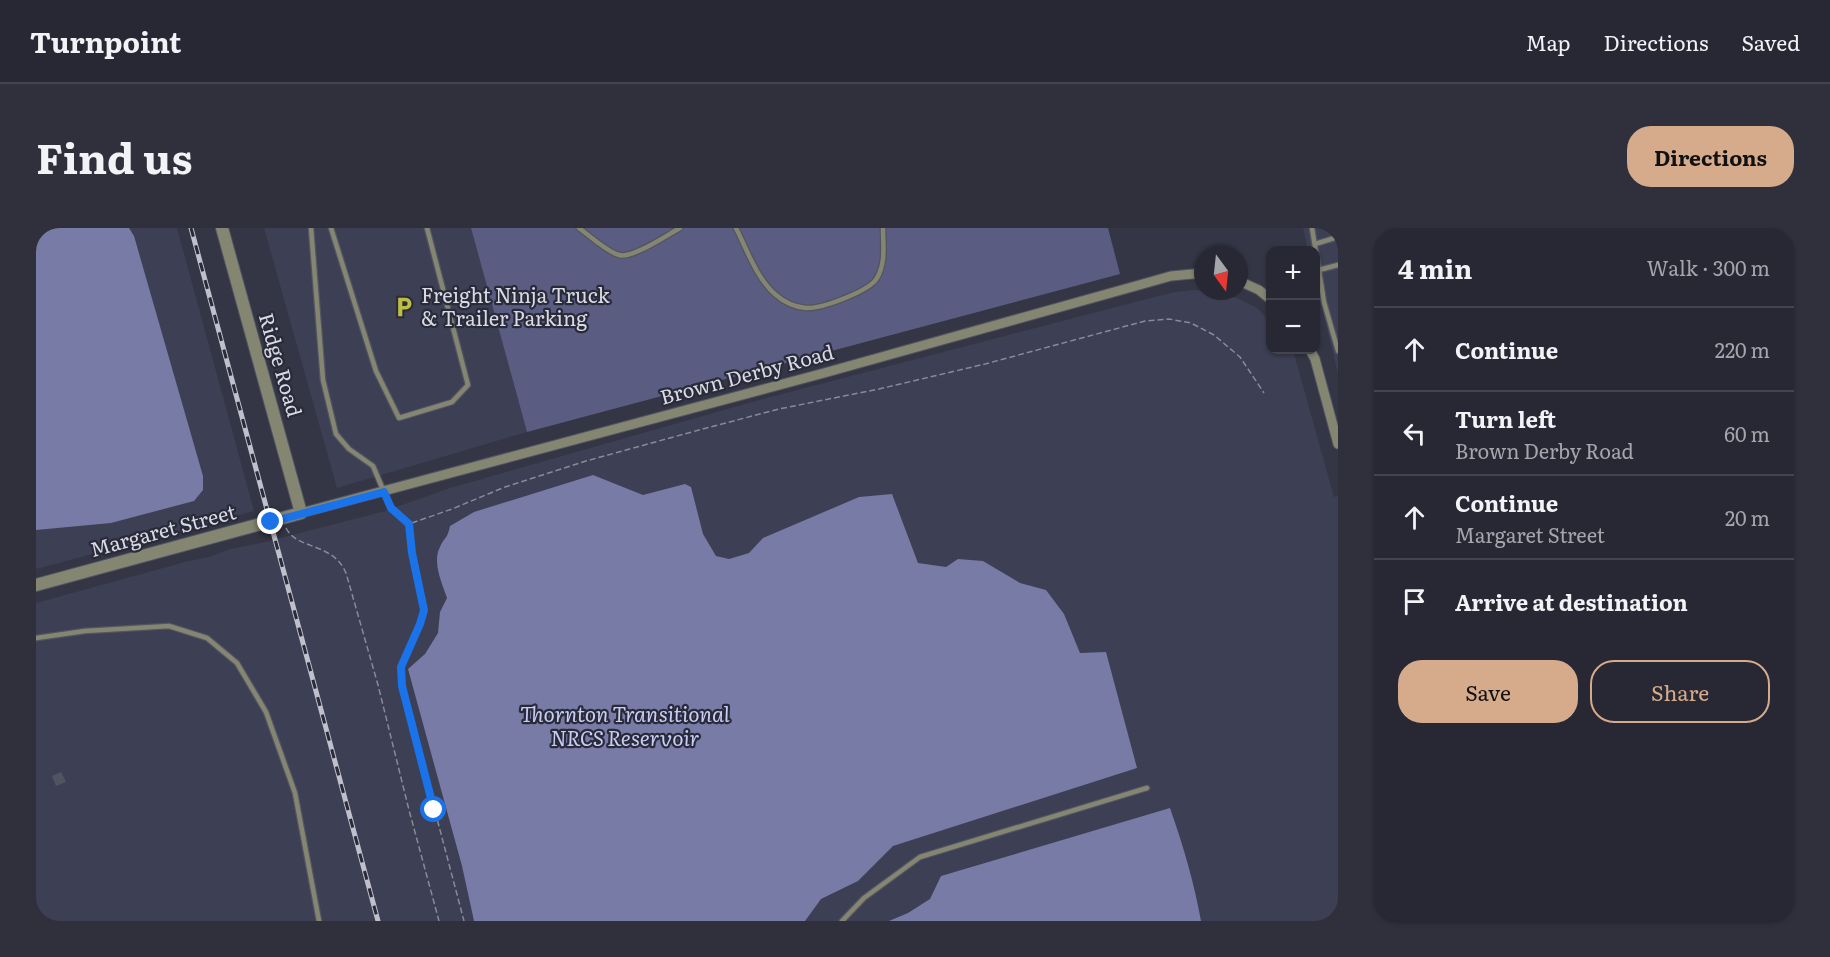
<!DOCTYPE html>
<meta charset="utf-8">
<style>
body{margin:0;font-family:Literata,serif;background:#2f303c;color:#f1f3f6}
.controls{position:absolute;right:18px;top:18px;display:grid;overflow:hidden;border-radius:12px;box-shadow:0 2px 4px #0004}
.controls button{width:54px;height:54px;display:grid;place-items:center;padding:0;border:0;border-bottom:2px solid #43444f;background:#272834;color:#f1f3f6;font:30px sans-serif}
.compass{position:absolute;left:1158px;top:18px;width:54px;height:54px;border-radius:50%;background:#272834;box-shadow:0 2px 4px #0004;rotate:165deg}
.stop{position:absolute;width:18px;height:18px;margin:-14px;border:4px solid #1a73e8;border-radius:50%;background:#fff}
.stop.end{background:#1a73e8;border-color:#fff;box-shadow:0 2px 6px #0008}
.list{margin:0;padding:0;list-style:none}
h2{display:flex;justify-content:space-between;align-items:center;height:78px;margin:0;padding:0 24px;font-size:26px}
h2 small{font-size:20px;font-weight:400;color:#a4a6ac}
.list li{display:grid;grid-template-columns:39px 1fr auto;gap:18px;align-items:center;box-sizing:border-box;height:84px;padding:0 24px;border-top:2px solid #43444f}
.list b{display:block;font-size:22px;white-space:nowrap}
.list p{margin:0;font-size:20px;white-space:nowrap;color:#a4a6ac}
.list em{font-size:20px;font-style:normal;color:#a4a6ac}
.actions{display:flex;gap:12px;padding:18px 24px}
.actions a{flex:1;padding:14px 0;border:2px solid #d6ab8b;border-radius:24px;text-align:center;font-size:21px;color:#d6ab8b}
.actions .main{background:#d6ab8b;color:#111}
.icon{flex:none;width:33px;height:33px;fill:none;stroke:currentColor;stroke-width:2;stroke-linecap:round;stroke-linejoin:round}
.map{position:relative;flex:none;width:1302px;height:693px;overflow:hidden;border-radius:24px}
header{display:flex;align-items:center;gap:36px;box-sizing:border-box;height:84px;padding:0 30px;background:#272834;border-bottom:2px solid #43444f}
header strong{font-size:28px}
nav{display:flex;gap:33px;margin-inline-start:auto;font-size:21px}
.intro{display:flex;align-items:center;justify-content:space-between;box-sizing:border-box;height:144px;padding:0 36px}
h1{margin:0;font-size:42px}
.button{padding:15px 27px;border-radius:24px;background:#d6ab8b;color:#111;font-size:21px;font-weight:700}
main{display:flex;gap:36px;padding:0 36px}
aside{flex:1;background:#272834;border-radius:24px;box-shadow:0 2px 4px #0004}
.map>svg:first-child{display:block}
</style>
<header>
<strong>Turnpoint</strong>
<nav><a>Map</a><a>Directions</a><a>Saved</a></nav>
</header>
<div class="intro"><h1>Find us</h1><a class="button">Directions</a></div>
<main>
<div class="map">
<svg width="1302" height="693" viewBox="0 0 1302 693">
<rect width="100%" height="100%" fill="#343645"/>
<path fill="#3d3f54" d="M0 0H141L218 283 0 341Z
M228 0H435L491 204 301 260Z
M1267 0H1302V146L1280 53V22H1272Z
M1158 62 1181 64 1201 70 1221 80 1234 93V122H1257L1298 269 1302 268V693H0V375L149 334 173 329 194 321 225 315 349 283 414 260 723 172 1111 71 1139 64Z"/>
<path fill="#5a5d81" d="M435 0H1072L1084 46 491 204Z"/>
<path fill="#777ba5" d="M0 0H93L98 8 167 248V262L158 273 75 295 0 302Z
M557 247 607 267 649 256 655 259 667 306 680 328 693 331 713 325 727 310 823 269 856 266 882 335 910 339 922 331 947 333 984 355 1010 362 1028 386 1044 425 1070 424 1101 540 857 618 822 653 785 671 769 693H438L426 638 372 441 389 426 402 405 404 384 411 370C406 355 396 334 404 319 409 308 411 312 414 298L438 284Z
M1134 580C1147 617 1158 654 1165 693H853L872 685 894 671 905 648Z"/>
<path fill="#515363" d="M25 544 30 554 20 558 16 548Z"/>
<g fill="none" stroke-linecap="round" stroke-linejoin="round">
<defs>
<path id="service" d="M275 0 287 152 300 206 313 221 337 238 348 264
M295 0 340 143 363 190 416 174 432 157 391 0
M543 0C554 8 571 24 583 27 596 31 631 7 644 0
M700 0C711 22 721 51 740 67 748 74 759 79 770 80 785 81 834 63 841 50 850 35 847 17 847 0
M1276 0 1288 74 1302 123
M1279 16 1302 9
M1283 42 1302 37
M0 410 49 403 133 398 171 410 201 435 230 484 259 565 283 693
M806 693 828 670 884 629 1111 560"/>
<path id="minor" d="M1203 53 1223 62 1234 71
M1274 122 1279 131 1302 216
M265 285 788 145 1096 59 1135 48 1167 45"/>
<path id="tertiary" d="M0 357 265 285 186 0"/>
</defs>
<use href="#service" stroke="#525462" stroke-width="7"/>
<use href="#minor" stroke="#525462" stroke-width="11"/>
<use href="#tertiary" stroke="#525462" stroke-width="14"/>
<path stroke="#888a96" stroke-width="1.5" stroke-dasharray="6 3" stroke-linecap="butt" d="M351 272 355 280 373 296 416 281 469 259 550 233 663 202 743 181 843 161 949 136 1109 93 1133 91 1155 95 1178 107 1204 129 1228 165
M373 297 376 325 388 382 384 396 365 439 366 458 428 693
M250 300C261 322 297 314 310 345L342 457 373 582 403 693"/>
<use href="#service" stroke="#848672" stroke-width="4.5"/>
<use href="#minor" stroke="#848672" stroke-width="9"/>
<use href="#tertiary" stroke="#848672" stroke-width="12"/>
<defs>
<path id="rail" d="M155 0 342 693"/>
</defs>
<use href="#rail" stroke="#bfc0cb" stroke-width="5"/>
<use href="#rail" stroke="#2a2b3a" stroke-width="3" stroke-dasharray="9" stroke-linecap="butt"/>
</g>
<g fill="none" stroke-linecap="round" stroke-linejoin="round">
<path stroke="#1a73e8" stroke-width="8" d="M235 294 348 264 355 280 373 296 376 325 388 382 384 396 365 439 366 458 398 582"/>
</g>
<defs>
<symbol id="parking-bare" viewBox="-9 -9 18 18"><path d="M-3.5-5.5H1a3.5 3.5 0 0 1 0 7H-1V5.5H-3.5ZM-1-3.4V-.6H.8a1.4 1.4 0 0 0 0-2.8Z" fill="#bdbf43" stroke="#2a2b3a" stroke-width="2.5" paint-order="stroke"/></symbol>
</defs>
<g fill-rule="evenodd">
<use href="#parking-bare" x="353" y="64" width="30" height="30"/>
</g>
<g text-anchor="middle" stroke-width="4.5" stroke-linejoin="round" paint-order="stroke">
<g font-size="20" fill="#d9dae4" stroke="#2a2b3a" text-anchor="start">
<text x="385" y="75">Freight Ninja Truck<tspan x="385" dy="23">&amp; Trailer Parking</tspan></text>
</g>
<g font-size="20" fill="#d9dae4" stroke="#2a2b3a">
<text transform="translate(244 137) rotate(74)" y="7">Ridge Road</text>
<text transform="translate(711 147) rotate(-15)" y="7">Brown Derby Road</text>
<text transform="translate(127 303) rotate(-15)" y="7">Margaret Street</text>
</g>
<g font-size="21" font-style="italic" fill="#c8cdf5" stroke="#2a2b3a">
<text x="589" y="494">Thornton Transitional<tspan x="589" dy="24">NRCS Reservoir</tspan></text>
</g>
</g>
</svg>
<div class="controls">
<button>+</button>
<button>−</button>
</div>
<svg class="compass" viewBox="-18 -18 36 36"><path d="M0-13l5 13h-10z" fill="#e53935"/><path d="M0 13l5-13h-10z" fill="#a4a6ac"/></svg>
<div class="stop" style="left:398px;top:582px"></div>
<div class="stop end" style="left:235px;top:294px"></div>
</div>
<aside>
<h2>4 min<small>Walk · 300 m</small></h2>
<ul class="list">
<li><svg class="icon" aria-label="ahead" viewBox="0 0 24 24"><path d="M12 20V5M6 11l6-6 6 6"/></svg><div><b>Continue</b></div><em>220 m</em></li>
<li><svg class="icon" aria-label="left" viewBox="0 0 24 24"><path d="M17 20v-9H6M10 6l-5 5 5 5"/></svg><div><b>Turn left</b><p>Brown Derby Road</p></div><em>60 m</em></li>
<li><svg class="icon" aria-label="ahead" viewBox="0 0 24 24"><path d="M12 20V5M6 11l6-6 6 6"/></svg><div><b>Continue</b><p>Margaret Street</p></div><em>20 m</em></li>
<li><svg class="icon" aria-label="arrive" viewBox="0 0 24 24"><path d="M6 21V4h12l-3 4 3 4H6"/></svg><div><b>Arrive at destination</b></div></li>
</ul>
<div class="actions"><a class="main">Save</a><a>Share</a></div>
</aside>
</main>
